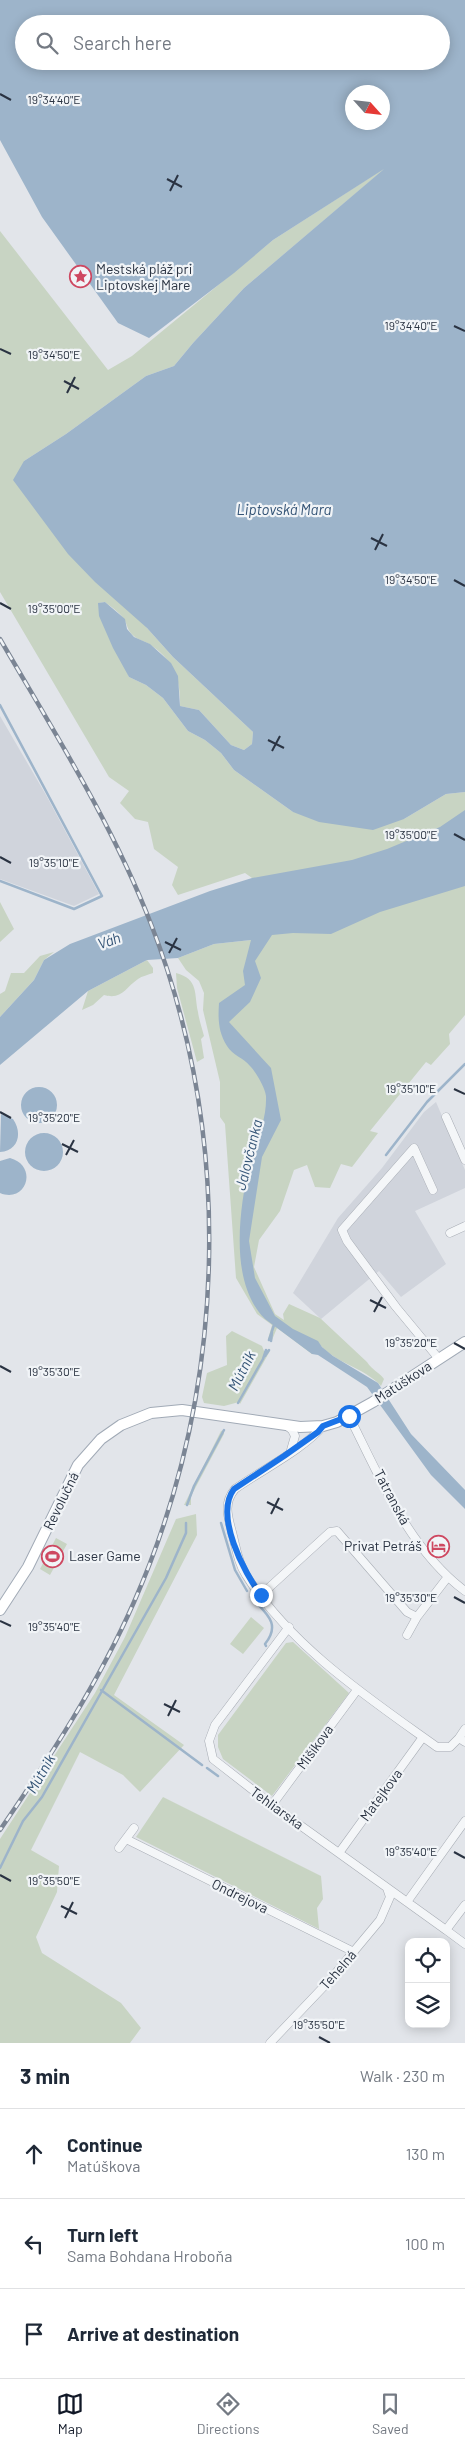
<!DOCTYPE html>
<meta charset="utf-8">
<style>
body{margin:0;font-family:Barlow,sans-serif;background:#f6f6f7;color:#1f2937}
.controls{position:absolute;right:15px;bottom:15px;display:grid;overflow:hidden;border-radius:10px;box-shadow:0 2px 12px #0003}
.controls button{width:45px;height:45px;display:grid;place-items:center;padding:0;border:0;border-bottom:1px solid #e0e1e3;background:#fff;color:#1f2937;font:25px sans-serif}
.compass{position:absolute;left:345px;top:85px;width:45px;height:45px;border-radius:50%;background:#fff;box-shadow:0 2px 12px #0003;rotate:117deg}
.stop{position:absolute;width:15px;height:15px;margin:-11px;border:4px solid #1a73e8;border-radius:50%;background:#fff}
.stop.end{background:#1a73e8;border-color:#fff;box-shadow:0 1px 5px #0008}
.list{margin:0;padding:0;list-style:none}
h2{display:flex;justify-content:space-between;align-items:center;height:65px;margin:0;padding:0 20px;font-size:21px}
h2 small{font-size:16px;font-weight:400;color:#747a83}
.list li{display:grid;grid-template-columns:32px 1fr auto;gap:15px;align-items:center;box-sizing:border-box;height:90px;padding:0 20px;border-top:1px solid #e0e1e3}
.list b{display:block;font-size:19px;white-space:nowrap}
.list p{margin:0;font-size:16px;white-space:nowrap;color:#747a83}
.list em{font-size:16px;font-style:normal;color:#747a83}
.icon{flex:none;width:28px;height:28px;fill:none;stroke:currentColor;stroke-width:2;stroke-linecap:round;stroke-linejoin:round}
.map{position:relative;flex:none;width:465px;height:2043px;overflow:hidden}
.search{position:absolute;background:#fff;box-shadow:0 2px 12px #0003;left:15px;right:15px;top:15px;height:55px;display:flex;align-items:center;gap:12px;box-sizing:border-box;padding:0 18px;border-radius:28px;color:#747a83;font-size:19px}
.sheet{height:335px;background:#fff}
nav{display:flex;justify-content:space-around;align-items:center;box-sizing:border-box;height:70px;border-top:1px solid #e0e1e3;background:#fff;font-size:14px;color:#747a83}
nav a{display:grid;justify-items:center;gap:2px}
nav .on{color:#111827}
.map>svg:first-child{display:block}
</style>
<div class="map">
<svg width="465" height="2043" viewBox="0 0 465 2043">
<rect width="100%" height="100%" fill="#e2e5ea"/>
<path fill="#d0d4dc" d="M0 716 46 795 99 894 74 906 0 879Z
M436 1102 465 1170V1188L415 1211 446 1264 401 1297 379 1271 321 1319 293 1293 338 1218 382 1168 424 1112Z"/>
<path fill="#c8d4c3" d="M388 166 244 288 193 343 174 366 146 376 66 434 24 461 147 628 173 657 253 732 252 744 244 750 231 745 199 710 180 706C181 679 173 659 149 644 144 641 139 640 135 637 128 632 128 627 125 621 122 614 111 607 105 602L99 603 129 677 146 685 163 698 188 731 205 740 221 753 234 770 293 812 404 819 446 794 465 792V1015L449 1034 450 1044 431 1065 426 1062 370 1131 378 1133 352 1167 341 1164 330 1188 315 1187 307 1165 294 1170 280 1211 259 1240 254 1267 275 1314 284 1320 283 1314 289 1304 320 1318 367 1362C372 1370 379 1372 384 1379L381 1386C364 1367 333 1363 318 1342L312 1354 277 1328 272 1340 268 1339 272 1325 257 1314 236 1278 225 1124 220 1117V1082L203 1010 204 993 199 981 186 970 178 958 214 944 251 940 248 911 252 878 245 873 178 895 172 885 178 867 154 849 148 822 135 819 120 803 129 791 109 777 0 592V231L108 370 132 356 273 240Z
M0 902 14 929 0 942Z
M54 952 44 960 34 980 0 1017V994L5 991 11 973H24L40 956Z
M147 960 153 968V973C148 975 142 976 138 979 125 988 122 1000 104 995L93 1005 82 1010 88 991Z
M176 973C199 979 194 994 198 1012 199 1020 202 1028 204 1036L201 1039 204 1058 197 1062 177 988Z
M232 1331 262 1346 264 1351H270L240 1404 239 1402 224 1406 204 1403 202 1397 207 1373 227 1365 226 1336Z
M224 1430V1434L191 1496V1505H184L221 1431Z
M196 1514 197 1535 114 1695 184 1745 140 1792 123 1775 80 1752 31 1850 59 1866 57 1892 36 1937 42 1953 121 2003 141 2028 130 2043H0V1839L95 1693 125 1637 176 1519Z
M56 1538 67 1544 50 1575 40 1569Z
M251 1617 264 1628 243 1654 230 1644Z
M293 1642 349 1693 272 1796 223 1759 218 1747V1735L286 1643Z
M163 1797 321 1876 323 1899 317 1908 319 1929 136 1837Z"/>
<path fill="#9db4ca" fill-rule="evenodd" d="M0 0H465V792L446 794 404 819 373 830 319 822 293 812 234 770 221 753 205 740 188 731 163 698 146 685 129 677 113 648 99 616 98 603 105 602 125 619 127 629 134 637 150 644 171 663 178 676 180 706 199 710 231 745 244 750 252 744 253 732 173 657 147 628 95 582 68 554 13 480 24 461 66 434 146 376 174 366 193 343 244 288 384 169 273 240 234 273 149 338 118 323 42 217 0 140ZM24 24H441V61H24ZM352 92H382V122H352Z
M465 810V886L380 912 331 934 293 933 272 935 255 961 261 978 250 1002 229 1022 271 1068 281 1120 262 1157 249 1241 255 1278 275 1316 293 1329 318 1341 322 1347 333 1356 378 1383 411 1434 465 1490V1509L431 1475 367 1387 318 1355 312 1354 265 1319C229 1283 239 1211 249 1166 255 1142 267 1122 266 1096 265 1088 256 1072 250 1066 244 1058 232 1055 227 1046 218 1032 218 1018 219 1003L245 985 243 971 251 940 214 944 178 958 147 960 88 991 0 1065V1017L34 980 44 960 70 944 210 891 252 878 352 860 387 849 440 827Z
M21 1105a18 18 0 1 1 36 0a18 18 0 1 1-36 0Z
M1 1114 13 1119C23 1133 18 1151 0 1152Z
M25 1152a19 19 0 1 1 38 0a19 19 0 1 1-38 0Z
M10 1158C39 1166 26 1204 0 1193V1161Z"/>
<g fill="none" stroke-linecap="round" stroke-linejoin="round">
<path stroke="#9db4ca" stroke-width="2.5" d="M0 705 102 896 74 909 0 881
M386 1155 427 1102 465 1064
M269 1340 274 1325
M271 1341 272 1332
M265 1356 269 1350
M238 1403 263 1359 266 1350
M187 1505 194 1486 224 1430
M221 1523 235 1570 247 1591
M251 1597C265 1613 282 1623 265 1644L266 1646
M101 1690 202 1765
M207 1768 218 1776
M0 1868 23 1821 42 1797 166 1578 186 1533V1523"/>
<defs>
<path id="minor" d="M446 1117 465 1160
M433 1190 414 1148 342 1230 347 1241 396 1307 439 1359
M450 1233 465 1226
M349 1416C380 1478 409 1549 465 1591
M287 1426 292 1430 295 1436 291 1450
M323 1426C304 1449 260 1471 235 1489 223 1503 228 1517 232 1532 236 1547 238 1563 246 1575 291 1647 370 1699 437 1747H450L459 1738 465 1742
M261 1595 330 1532 337 1531 407 1612 417 1617
M289 1627 215 1725 209 1741 213 1759 272 1805 446 1930 465 1905
M407 1635 417 1617 447 1578
M459 1738 465 1729
M272 1805 357 1690
M126 1839 354 1952
M119 1848 134 1828
M339 1853 423 1737
M407 1902 465 1821
M446 1930 465 1944
M270 2043 330 1980 380 1920 390 1897 387 1888"/>
<path id="major" d="M0 1610 28 1567 78 1465 101 1439 121 1425 151 1413 182 1410 300 1427 323 1426 337 1422 373 1402 465 1342"/>
</defs>
<use href="#minor" stroke="#a7acb4" stroke-width="9"/>
<use href="#major" stroke="#a1aab6" stroke-width="12"/>
<use href="#minor" stroke="#f4f6f8" stroke-width="8"/>
<use href="#major" stroke="#fff" stroke-width="10"/>
<defs>
<path id="rail" d="M0 639C54 732 112 823 151 924 235 1141 227 1390 134 1602 98 1684 50 1757 0 1830"/>
</defs>
<use href="#rail" stroke="#7b8594" stroke-width="4.5"/>
<use href="#rail" stroke="#f1f4f7" stroke-width="2.5" stroke-dasharray="8" stroke-linecap="butt"/>
</g>
<g fill="none" stroke-linecap="round" stroke-linejoin="round">
<path stroke="#1a73e8" stroke-width="6" d="M261 1595C244 1573 214 1515 234 1489L284 1456 318 1432 323 1426 349 1416"/>
</g>
<path fill="none" stroke="#2a3342" stroke-width="2" d="M0 94 11 100M167 179 182 187M170 191 178 175M454 326 465 331M0 349 11 354M64 381 79 389M67 393 75 377M371 538 387 546M375 550 383 534M454 580 465 586M0 603 11 609M268 740 284 748M272 751 280 736M454 834 465 840M0 857 11 863M165 942 181 950M169 953 177 938M454 1089 465 1094M0 1112 11 1118M62 1144 78 1152M66 1155 74 1140M370 1300 386 1308M374 1312 382 1297M454 1343 465 1349M0 1366 11 1372M267 1502 283 1510M271 1514 279 1498M454 1597 465 1603M0 1621 11 1626M164 1704 180 1712M168 1716 176 1700M454 1852 465 1858M0 1875 11 1881M61 1906 77 1914M65 1918 73 1902M319 2037 330 2043"/>
<defs>
<symbol id="sight-ring" viewBox="-11 -11 22 22"><circle r="9.5" fill="#f1f4f7" stroke="#ce4861" stroke-width="1.5"/><path d="M0-6L1.8-2.2L6-1.7L2.9 1.2L3.7 5.4L0 3.3L-3.7 5.4L-2.9 1.2L-6-1.7L-1.8-2.2Z" fill="#ce4861"/></symbol>
<symbol id="hotel-ring" viewBox="-11 -11 22 22"><circle r="9.5" fill="#f1f4f7" stroke="#ce4861" stroke-width="1.5"/><path d="M-6-4.5h1.5V1H6V5H4.5V3h-9V5H-6ZM-4 0a1.8 1.8 0 1 1 3.6 0ZM.5 0V-2.5h3Q6-2.5 6 0Z" fill="#ce4861"/></symbol>
<symbol id="stadium-ring" viewBox="-11 -11 22 22"><circle r="9.5" fill="#f1f4f7" stroke="#ce4861" stroke-width="1.5"/><path d="M0-5a6.5 5 0 1 0 0 10a6.5 5 0 1 0 0-10ZM-3.5-1.8h7v3.6h-7Z" fill="#ce4861"/></symbol>
</defs>
<g fill-rule="evenodd">
<use href="#sight-ring" x="68" y="264" width="25" height="25"/>
<use href="#hotel-ring" x="426" y="1534" width="25" height="25"/>
<use href="#stadium-ring" x="40" y="1544" width="25" height="25"/>
</g>
<g text-anchor="middle" stroke-width="4.5" stroke-linejoin="round" paint-order="stroke">
<g font-size="14" fill="#2a3342" stroke="#f1f4f7" text-anchor="start">
<text x="96" y="274">Mestská pláž pri<tspan x="96" dy="16">Liptovskej Mare</tspan></text>
<text x="422" y="1551" text-anchor="end">Privat Petráš</text>
<text x="69" y="1561">Laser Game</text>
</g>
<g font-size="14" fill="#2a3342" stroke="#f1f4f7">
<text transform="translate(403 1382) rotate(-33)" y="5">Matúškova</text>
<text transform="translate(392 1497) rotate(62)" y="5">Tatranská</text>
<text transform="translate(61 1501) rotate(-64)" y="5">Revolučná</text>
<text transform="translate(315 1747) rotate(-54)" y="5">Mišíkova</text>
<text transform="translate(381 1795) rotate(-54)" y="5">Matejkova</text>
<text transform="translate(277 1808) rotate(36)" y="5">Tehliarska</text>
<text transform="translate(240 1896) rotate(26)" y="5">Ondrejova</text>
<text transform="translate(338 1970) rotate(-49)" y="5">Tehelná</text>
</g>
<g font-size="15" font-style="italic" fill="#345476" stroke="#f1f4f7">
<text x="284" y="515">Liptovská Mara</text>
<text transform="translate(109 941) rotate(-19)" y="5">Váh</text>
<text transform="translate(249 1155) rotate(-76)" y="5">Jalovčanka</text>
<text transform="translate(242 1371) rotate(-63)" y="5">Mútnik</text>
<text transform="translate(41 1774) rotate(-60)" y="5">Mútnik</text>
</g>
</g>
<g font-size="12" text-anchor="middle" fill="#2a3342" stroke="#f1f4f7" stroke-width="4.5" stroke-linejoin="round" paint-order="stroke">
<text x="54" y="104">19°34'40"E</text>
<text x="411" y="330">19°34'40"E</text>
<text x="54" y="359">19°34'50"E</text>
<text x="411" y="584">19°34'50"E</text>
<text x="54" y="613">19°35'00"E</text>
<text x="411" y="839">19°35'00"E</text>
<text x="54" y="867">19°35'10"E</text>
<text x="411" y="1093">19°35'10"E</text>
<text x="54" y="1122">19°35'20"E</text>
<text x="411" y="1347">19°35'20"E</text>
<text x="54" y="1376">19°35'30"E</text>
<text x="411" y="1602">19°35'30"E</text>
<text x="54" y="1631">19°35'40"E</text>
<text x="411" y="1856">19°35'40"E</text>
<text x="54" y="1885">19°35'50"E</text>
<text x="319" y="2029">19°35'50"E</text>
</g>
</svg>
<div class="controls">
<button><svg class="icon" aria-label="locate" viewBox="0 0 24 24"><circle cx="12" cy="12" r="6"/><path d="M12 2v4M12 18v4M2 12h4M18 12h4"/></svg></button>
<button><svg class="icon" aria-label="layers" viewBox="0 0 24 24"><path d="M12 4l9 5-9 5-9-5zM3 14l9 5 9-5"/></svg></button>
</div>
<svg class="compass" viewBox="-18 -18 36 36"><path d="M0-13l5 13h-10z" fill="#e53935"/><path d="M0 13l5-13h-10z" fill="#747a83"/></svg>
<div class="stop" style="left:349px;top:1416px"></div>
<div class="stop end" style="left:261px;top:1595px"></div>
<div class="search"><svg class="icon" aria-label="search" viewBox="0 0 24 24"><circle cx="10" cy="10" r="6"/><path d="M15 15l6 6"/></svg>Search here</div>
</div>
<section class="sheet">
<h2>3 min<small>Walk · 230 m</small></h2>
<ul class="list">
<li><svg class="icon" aria-label="ahead" viewBox="0 0 24 24"><path d="M12 20V5M6 11l6-6 6 6"/></svg><div><b>Continue</b><p>Matúškova</p></div><em>130 m</em></li>
<li><svg class="icon" aria-label="left" viewBox="0 0 24 24"><path d="M17 20v-9H6M10 6l-5 5 5 5"/></svg><div><b>Turn left</b><p>Sama Bohdana Hroboňa</p></div><em>100 m</em></li>
<li><svg class="icon" aria-label="arrive" viewBox="0 0 24 24"><path d="M6 21V4h12l-3 4 3 4H6"/></svg><div><b>Arrive at destination</b></div></li>
</ul>
</section>
<nav>
<a class="on"><svg class="icon" aria-label="map" viewBox="0 0 24 24"><path d="M3 6l6-2 6 2 6-2v14l-6 2-6-2-6 2zM9 4v14M15 6v14"/></svg>Map</a>
<a><svg class="icon" aria-label="directions" viewBox="0 0 24 24"><path d="M12 3l9 9-9 9-9-9zM9 14v-3h6M13 9l2 2-2 2"/></svg>Directions</a>
<a><svg class="icon" aria-label="saved" viewBox="0 0 24 24"><path d="M7 4h10v16l-5-4-5 4z"/></svg>Saved</a>
</nav>
